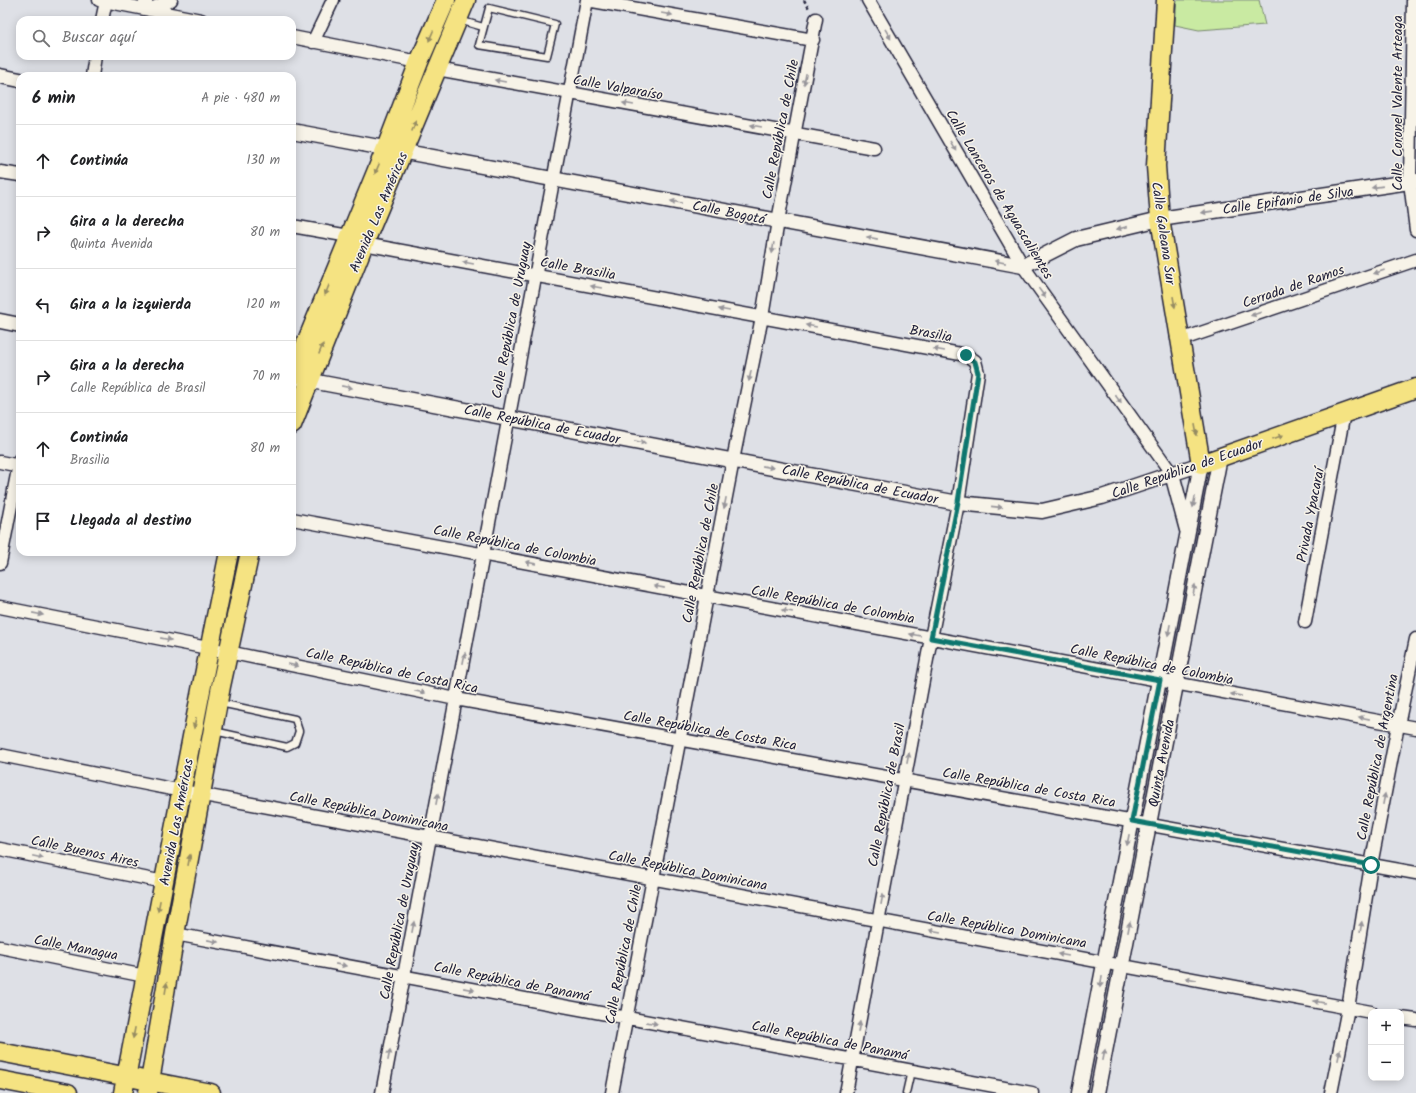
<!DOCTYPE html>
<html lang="es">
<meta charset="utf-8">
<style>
body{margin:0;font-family:Kalam,sans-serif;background:#f2f2f2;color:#202124}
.controls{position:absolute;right:12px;bottom:12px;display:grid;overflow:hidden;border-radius:8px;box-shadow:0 2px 10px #0003}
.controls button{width:36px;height:36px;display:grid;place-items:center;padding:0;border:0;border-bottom:1px solid #e0e0e0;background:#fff;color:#202124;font:20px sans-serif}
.stop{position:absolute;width:12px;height:12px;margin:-9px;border:3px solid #0f766e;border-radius:50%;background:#fff}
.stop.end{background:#0f766e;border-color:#fff;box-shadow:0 1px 4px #0008}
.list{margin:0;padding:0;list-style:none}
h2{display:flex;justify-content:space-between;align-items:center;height:52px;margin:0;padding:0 16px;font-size:17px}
h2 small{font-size:13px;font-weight:400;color:#757577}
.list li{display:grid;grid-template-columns:26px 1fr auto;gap:12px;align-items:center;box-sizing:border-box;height:72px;padding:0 16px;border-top:1px solid #e0e0e0}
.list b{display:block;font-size:15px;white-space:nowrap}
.list p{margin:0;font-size:13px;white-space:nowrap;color:#757577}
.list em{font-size:13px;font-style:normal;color:#757577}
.icon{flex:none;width:22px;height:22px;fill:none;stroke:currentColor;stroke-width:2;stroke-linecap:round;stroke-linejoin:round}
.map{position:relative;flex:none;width:1416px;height:1093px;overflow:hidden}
.search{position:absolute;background:#fff;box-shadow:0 2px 10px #0003;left:16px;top:16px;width:280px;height:44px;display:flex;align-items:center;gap:10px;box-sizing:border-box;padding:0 14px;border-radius:12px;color:#757577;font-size:15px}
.panel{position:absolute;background:#fff;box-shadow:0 2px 10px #0003;left:16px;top:72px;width:280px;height:484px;border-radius:12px}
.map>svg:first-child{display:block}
</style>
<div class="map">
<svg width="1416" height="1093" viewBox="0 0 1416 1093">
<rect width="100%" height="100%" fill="#dee0e6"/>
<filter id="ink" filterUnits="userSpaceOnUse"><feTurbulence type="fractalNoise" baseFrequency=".025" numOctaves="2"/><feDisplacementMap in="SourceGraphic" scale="8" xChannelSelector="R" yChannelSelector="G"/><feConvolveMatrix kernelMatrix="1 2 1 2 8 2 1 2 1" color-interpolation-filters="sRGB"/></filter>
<g filter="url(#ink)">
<path fill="#c9eaa2" stroke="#76866e" d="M1177 0H1259L1265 25 1199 30 1175 25Z"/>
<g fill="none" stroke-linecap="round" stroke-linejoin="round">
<defs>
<path id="service" d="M489 8 555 24 547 56 479 45Z
M459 20 483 27
M214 731 287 747 295 743 299 731 295 719 220 703
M906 1093 911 1071"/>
<path id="minor" d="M99 0 201 20
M145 0 149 10 171 0
M587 0 813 40
M868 0 1023 266 1172 474
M1413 0 1410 182 1416 230
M102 20 106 1
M292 37 419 62
M313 42 333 0
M437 69 874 148
M92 76 95 56
M0 172 20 175
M292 226 349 236
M364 244 966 355 975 361 978 373 958 503 931 638 846 1093
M1180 340 1416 260
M0 462 20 466
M292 519 1416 728
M0 563 20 459
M0 607 228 652 456 699 1416 873
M1305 622 1344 413
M0 755 182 791 1371 1012
M0 849 164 882
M175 934 1032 1093
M0 947 145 976
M1401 1018 1416 1020
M382 1093 587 0
M612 1093 733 460 762 317 778 221 816 19
M1331 1093 1348 1008 1371 865 1398 725 1416 639"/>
<path id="tertiary" d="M0 76 20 80
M292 131 1023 266 1076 239 1160 219 1416 181
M0 321 20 325
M301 379 958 503 1042 511 1102 497 1201 464 1079 1093
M1172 474 1187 530
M1097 1093 1220 457"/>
<path id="primary" d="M1166 0 1156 166 1160 219 1201 464 1416 388
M292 377 386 148 419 62 446 0
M292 425 364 244 466 0
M0 1052 211 1093
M0 1080 68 1093
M123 1093 202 685 229 552
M148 1093 175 934 221 686 250 552"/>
</defs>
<use href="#service" stroke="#22223b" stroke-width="9"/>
<use href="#minor" stroke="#22223b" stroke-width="15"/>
<use href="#tertiary" stroke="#22223b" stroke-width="17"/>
<use href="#primary" stroke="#22223b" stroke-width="21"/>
<path stroke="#22223b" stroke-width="2.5" stroke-dasharray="3 3" stroke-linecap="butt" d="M804 0 810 10"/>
<use href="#service" stroke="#f7f3e8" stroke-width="6"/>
<use href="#minor" stroke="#f7f3e8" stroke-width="12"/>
<use href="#tertiary" stroke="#f7f3e8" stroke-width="14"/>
<use href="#primary" stroke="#f5e382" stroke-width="18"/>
</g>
<defs><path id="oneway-solid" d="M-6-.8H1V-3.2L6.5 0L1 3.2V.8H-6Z"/></defs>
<g fill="#97959a">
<use href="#oneway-solid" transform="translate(667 14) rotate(10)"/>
<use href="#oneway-solid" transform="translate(888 34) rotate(60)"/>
<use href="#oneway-solid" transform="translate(805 79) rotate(101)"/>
<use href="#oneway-solid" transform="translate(500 81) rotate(-170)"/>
<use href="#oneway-solid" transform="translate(628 104) rotate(-170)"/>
<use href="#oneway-solid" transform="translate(756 126) rotate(-170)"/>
<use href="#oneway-solid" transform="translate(953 146) rotate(60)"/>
<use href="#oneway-solid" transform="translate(1377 187) rotate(172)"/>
<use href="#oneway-solid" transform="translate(676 202) rotate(-169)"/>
<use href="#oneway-solid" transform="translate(1207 212) rotate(172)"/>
<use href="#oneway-solid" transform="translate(1122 228) rotate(167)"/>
<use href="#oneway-solid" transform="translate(872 238) rotate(-169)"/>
<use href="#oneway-solid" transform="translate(773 248) rotate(99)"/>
<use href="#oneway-solid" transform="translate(1000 262) rotate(-169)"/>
<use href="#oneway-solid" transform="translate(468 263) rotate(-170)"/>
<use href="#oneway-solid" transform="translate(1379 272) rotate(161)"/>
<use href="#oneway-solid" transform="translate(596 287) rotate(-170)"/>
<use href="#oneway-solid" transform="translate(1042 293) rotate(54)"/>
<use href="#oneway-solid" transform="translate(724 310) rotate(-170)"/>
<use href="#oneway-solid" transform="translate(1256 314) rotate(161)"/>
<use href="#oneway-solid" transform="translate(811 326) rotate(-170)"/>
<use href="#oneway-solid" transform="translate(939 350) rotate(-170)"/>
<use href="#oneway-solid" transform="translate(750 376) rotate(102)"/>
<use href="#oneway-solid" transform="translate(347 387) rotate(11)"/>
<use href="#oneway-solid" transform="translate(1118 399) rotate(54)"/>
<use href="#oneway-solid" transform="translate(640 442) rotate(11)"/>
<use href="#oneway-solid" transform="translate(768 467) rotate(11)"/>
<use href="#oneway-solid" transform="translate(1194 502) rotate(101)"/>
<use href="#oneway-solid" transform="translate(725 503) rotate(101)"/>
<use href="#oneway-solid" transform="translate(997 507) rotate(6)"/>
<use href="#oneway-solid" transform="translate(531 563) rotate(-169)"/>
<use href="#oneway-solid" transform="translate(659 587) rotate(-169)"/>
<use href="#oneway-solid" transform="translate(1194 590) rotate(-79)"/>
<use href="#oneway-solid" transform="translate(787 611) rotate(-170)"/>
<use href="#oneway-solid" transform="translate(38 614) rotate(11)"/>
<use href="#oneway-solid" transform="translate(1169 630) rotate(101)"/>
<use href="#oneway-solid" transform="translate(915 635) rotate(-170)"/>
<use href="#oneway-solid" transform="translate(166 639) rotate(11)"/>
<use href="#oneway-solid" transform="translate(464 658) rotate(-79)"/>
<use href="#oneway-solid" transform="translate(293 665) rotate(12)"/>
<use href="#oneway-solid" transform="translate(420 692) rotate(12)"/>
<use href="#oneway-solid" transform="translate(1236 695) rotate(-169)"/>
<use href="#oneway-solid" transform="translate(1364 718) rotate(-169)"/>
<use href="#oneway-solid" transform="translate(908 758) rotate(-79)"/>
<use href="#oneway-solid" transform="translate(437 799) rotate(-79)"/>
<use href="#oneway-solid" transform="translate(1384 799) rotate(-79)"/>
<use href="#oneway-solid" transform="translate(1128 840) rotate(101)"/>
<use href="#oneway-solid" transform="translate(38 857) rotate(12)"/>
<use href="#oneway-solid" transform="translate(882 899) rotate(-80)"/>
<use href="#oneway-solid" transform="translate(413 927) rotate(-79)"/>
<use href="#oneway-solid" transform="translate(1129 927) rotate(-79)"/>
<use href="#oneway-solid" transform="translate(1361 927) rotate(-81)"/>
<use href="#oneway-solid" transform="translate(935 931) rotate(-170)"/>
<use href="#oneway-solid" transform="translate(213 941) rotate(11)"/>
<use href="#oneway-solid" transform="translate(1063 955) rotate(-170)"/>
<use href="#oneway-solid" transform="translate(341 965) rotate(11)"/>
<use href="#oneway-solid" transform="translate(1191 979) rotate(-169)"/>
<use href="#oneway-solid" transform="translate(1101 982) rotate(101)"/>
<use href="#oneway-solid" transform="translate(469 989) rotate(11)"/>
<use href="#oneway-solid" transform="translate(1319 1002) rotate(-169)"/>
<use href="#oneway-solid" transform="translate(652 1023) rotate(10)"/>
<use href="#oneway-solid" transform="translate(859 1027) rotate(-80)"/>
<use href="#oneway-solid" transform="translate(389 1055) rotate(-79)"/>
<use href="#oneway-solid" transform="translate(1104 1055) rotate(-79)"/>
<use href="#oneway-solid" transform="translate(1339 1055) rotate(-79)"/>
</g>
<g fill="#968c62">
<use href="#oneway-solid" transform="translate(431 36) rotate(113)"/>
<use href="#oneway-solid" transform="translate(414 126) rotate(-68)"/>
<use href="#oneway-solid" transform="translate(377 169) rotate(113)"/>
<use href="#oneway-solid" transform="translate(327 290) rotate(112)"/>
<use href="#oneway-solid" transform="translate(1174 302) rotate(80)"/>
<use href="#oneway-solid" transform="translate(321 349) rotate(-68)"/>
<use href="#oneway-solid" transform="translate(1196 430) rotate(80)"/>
<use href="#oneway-solid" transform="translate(1278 437) rotate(-20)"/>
<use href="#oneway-solid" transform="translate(195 723) rotate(101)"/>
<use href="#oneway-solid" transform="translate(189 860) rotate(-80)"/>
<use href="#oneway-solid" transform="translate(159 906) rotate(101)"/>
<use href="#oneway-solid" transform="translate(166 988) rotate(-81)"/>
<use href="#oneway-solid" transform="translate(134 1033) rotate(101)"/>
</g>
</g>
<g fill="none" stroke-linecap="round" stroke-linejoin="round" filter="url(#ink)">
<path stroke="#0f766e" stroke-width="5" d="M966 355 975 362 978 373 958 502 931 638 1160 680 1132 821 1371 865"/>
</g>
<g text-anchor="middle" stroke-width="3" stroke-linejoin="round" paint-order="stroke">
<g font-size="14" fill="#22223b" stroke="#f7f3e8">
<text transform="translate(618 87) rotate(10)" y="5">Calle Valparaíso</text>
<text transform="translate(1397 103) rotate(-90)" y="5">Calle Coronel Valente Arteaga</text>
<text transform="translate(780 129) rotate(-79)" y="5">Calle República de Chile</text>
<text transform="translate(1000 194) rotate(59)" y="5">Calle Lanceros de Aguascalientes</text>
<text transform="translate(1288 200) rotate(-8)" y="5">Calle Epifanio de Silva</text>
<text transform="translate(378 212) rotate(-67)" y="5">Avenida Las Américas</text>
<text transform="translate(729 212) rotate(11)" y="5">Calle Bogotá</text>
<text transform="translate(1164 233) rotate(82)" y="5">Calle Galeana Sur</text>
<text transform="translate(578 268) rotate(10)" y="5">Calle Brasilia</text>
<text transform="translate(1293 286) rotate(-19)" y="5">Cerrada de Ramos</text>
<text transform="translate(511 320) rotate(-79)" y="5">Calle República de Uruguay</text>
<text transform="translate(931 333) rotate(10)" y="5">Brasilia</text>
<text transform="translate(542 424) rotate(11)" y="5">Calle República de Ecuador</text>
<text transform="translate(1187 468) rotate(-19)" y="5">Calle República de Ecuador</text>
<text transform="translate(860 484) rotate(11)" y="5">Calle República de Ecuador</text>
<text transform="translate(1310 515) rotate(-79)" y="5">Privada Ypacaraí</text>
<text transform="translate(515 545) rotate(11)" y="5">Calle República de Colombia</text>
<text transform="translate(700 553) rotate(-79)" y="5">Calle República de Chile</text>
<text transform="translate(833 604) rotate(10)" y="5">Calle República de Colombia</text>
<text transform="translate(1152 664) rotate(11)" y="5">Calle República de Colombia</text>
<text transform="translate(392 670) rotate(12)" y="5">Calle República de Costa Rica</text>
<text transform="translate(710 730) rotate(10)" y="5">Calle República de Costa Rica</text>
<text transform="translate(1377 757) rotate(-79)" y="5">Calle República de Argentina</text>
<text transform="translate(1161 763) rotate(-79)" y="5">Quinta Avenida</text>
<text transform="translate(1029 787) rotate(10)" y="5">Calle República de Costa Rica</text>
<text transform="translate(886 795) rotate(-79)" y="5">Calle República de Brasil</text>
<text transform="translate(369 811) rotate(11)" y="5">Calle República Dominicana</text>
<text transform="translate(176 822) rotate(-79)" y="5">Avenida Las Américas</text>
<text transform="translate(85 851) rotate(12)" y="5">Calle Buenos Aires</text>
<text transform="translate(688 870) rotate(11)" y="5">Calle República Dominicana</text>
<text transform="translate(399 921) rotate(-79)" y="5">Calle República de Uruguay</text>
<text transform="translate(1007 929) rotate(10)" y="5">Calle República Dominicana</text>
<text transform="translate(76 947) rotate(11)" y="5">Calle Managua</text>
<text transform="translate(623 954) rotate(-79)" y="5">Calle República de Chile</text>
<text transform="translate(512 981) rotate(11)" y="5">Calle República de Panamá</text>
<text transform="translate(830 1040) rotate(11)" y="5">Calle República de Panamá</text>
</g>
</g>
</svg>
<div class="controls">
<button>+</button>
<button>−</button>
</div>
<div class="stop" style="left:1371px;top:865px"></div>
<div class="stop end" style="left:966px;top:355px"></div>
<div class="search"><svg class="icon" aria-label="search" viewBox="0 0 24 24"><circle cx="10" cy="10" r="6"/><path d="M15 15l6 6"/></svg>Buscar aquí</div>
<section class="panel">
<h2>6 min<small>A pie · 480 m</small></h2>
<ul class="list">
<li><svg class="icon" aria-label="ahead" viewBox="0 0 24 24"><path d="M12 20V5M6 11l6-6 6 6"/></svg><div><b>Continúa</b></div><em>130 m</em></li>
<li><svg class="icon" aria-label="right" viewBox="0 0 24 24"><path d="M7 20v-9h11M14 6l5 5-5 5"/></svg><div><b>Gira a la derecha</b><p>Quinta Avenida</p></div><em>80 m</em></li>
<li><svg class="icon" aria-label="left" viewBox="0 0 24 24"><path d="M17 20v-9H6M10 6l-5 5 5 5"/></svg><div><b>Gira a la izquierda</b></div><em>120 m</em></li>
<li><svg class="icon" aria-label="right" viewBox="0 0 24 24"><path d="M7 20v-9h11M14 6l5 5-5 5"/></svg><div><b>Gira a la derecha</b><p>Calle República de Brasil</p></div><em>70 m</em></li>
<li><svg class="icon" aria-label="ahead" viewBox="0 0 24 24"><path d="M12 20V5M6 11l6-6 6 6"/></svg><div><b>Continúa</b><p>Brasilia</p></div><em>80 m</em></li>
<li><svg class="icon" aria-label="arrive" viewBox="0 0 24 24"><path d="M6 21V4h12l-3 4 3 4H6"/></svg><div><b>Llegada al destino</b></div></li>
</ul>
</section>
</div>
